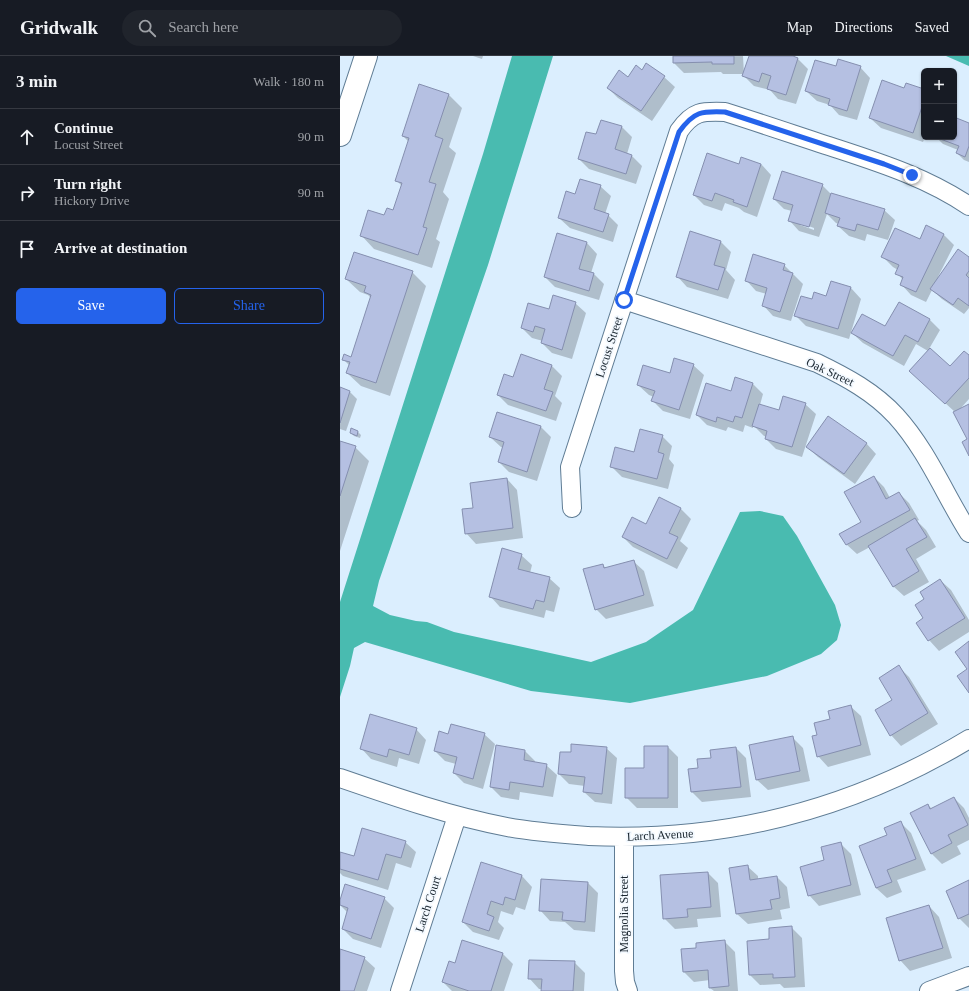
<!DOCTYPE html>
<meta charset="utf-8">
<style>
body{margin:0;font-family:"Times New Roman",serif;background:#20242c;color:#f1f3f6}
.controls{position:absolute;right:12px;top:12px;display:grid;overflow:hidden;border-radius:6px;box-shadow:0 1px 3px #0004}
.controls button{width:36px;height:36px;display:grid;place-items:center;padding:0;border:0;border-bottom:1px solid #363941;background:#171b24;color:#f1f3f6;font:20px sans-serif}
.stop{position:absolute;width:12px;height:12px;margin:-9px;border:3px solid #2563eb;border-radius:50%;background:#fff}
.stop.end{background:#2563eb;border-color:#fff;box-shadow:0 1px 4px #0008}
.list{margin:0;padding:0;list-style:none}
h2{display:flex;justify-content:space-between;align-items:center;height:52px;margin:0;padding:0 16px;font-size:17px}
h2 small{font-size:13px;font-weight:400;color:#9ea1a6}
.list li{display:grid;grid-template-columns:26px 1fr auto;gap:12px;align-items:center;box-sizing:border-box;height:56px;padding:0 16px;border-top:1px solid #363941}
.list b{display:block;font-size:15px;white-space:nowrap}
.list p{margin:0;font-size:13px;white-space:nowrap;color:#9ea1a6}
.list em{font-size:13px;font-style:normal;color:#9ea1a6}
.actions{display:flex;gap:8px;padding:12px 16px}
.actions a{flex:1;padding:9px 0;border:1px solid #2563eb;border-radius:6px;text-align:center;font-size:14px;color:#2563eb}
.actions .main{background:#2563eb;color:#fff}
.icon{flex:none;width:22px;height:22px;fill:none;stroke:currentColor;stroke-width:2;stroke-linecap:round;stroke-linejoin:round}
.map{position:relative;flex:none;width:629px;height:935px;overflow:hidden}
header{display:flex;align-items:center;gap:24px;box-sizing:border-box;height:56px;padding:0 20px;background:#171b24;border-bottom:1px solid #363941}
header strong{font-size:19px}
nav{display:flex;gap:22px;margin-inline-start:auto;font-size:14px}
.search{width:280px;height:36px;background:#20242c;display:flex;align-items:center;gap:10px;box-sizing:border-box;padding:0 14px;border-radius:22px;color:#9ea1a6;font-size:15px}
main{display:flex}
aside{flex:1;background:#171b24}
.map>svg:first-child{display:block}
</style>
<header>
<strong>Gridwalk</strong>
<div class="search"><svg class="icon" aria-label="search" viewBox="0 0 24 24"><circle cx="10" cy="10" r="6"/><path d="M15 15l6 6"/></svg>Search here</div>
<nav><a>Map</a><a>Directions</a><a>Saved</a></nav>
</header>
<main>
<aside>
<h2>3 min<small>Walk · 180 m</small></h2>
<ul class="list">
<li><svg class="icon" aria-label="ahead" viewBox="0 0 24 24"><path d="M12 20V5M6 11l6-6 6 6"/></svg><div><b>Continue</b><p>Locust Street</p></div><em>90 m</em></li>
<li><svg class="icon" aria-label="right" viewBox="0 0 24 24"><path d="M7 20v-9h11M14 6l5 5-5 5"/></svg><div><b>Turn right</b><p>Hickory Drive</p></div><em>90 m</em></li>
<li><svg class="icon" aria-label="arrive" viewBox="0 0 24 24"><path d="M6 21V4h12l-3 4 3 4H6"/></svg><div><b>Arrive at destination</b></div></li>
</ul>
<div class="actions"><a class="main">Save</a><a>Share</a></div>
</aside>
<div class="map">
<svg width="629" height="935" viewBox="0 0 629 935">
<rect width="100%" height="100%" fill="#dbeefe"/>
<path fill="#49bbb0" d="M172 0H213L148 209 39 525 33 550 50 559 76 565 87 566 114 576 251 606 306 586 353 554 400 456 420 455 443 460 457 480 495 549 501 569 497 584 481 598 427 620 290 647 191 635 25 586 14 592 10 610 0 641V546L143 98Z
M606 0H629V10Z"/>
<path fill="#0003" fill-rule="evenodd" d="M133 0H143L142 3Z
M334 0H403L404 18 410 0H450L457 2 468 13 456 48 438 43 430 34 414 30 404 20V18H383L381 16 344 17 334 7Z
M307 9 324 21 335 31 312 65 278 42 268 32 302 15Z
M520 11 530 22 517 64 499 59 490 49 477 45 466 35 497 12Z
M584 34V81H585L583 86 541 72 530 62Z
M109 39 122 52 109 91 116 97 103 136 109 143 96 183 100 186 92 212 34 193 21 179 45 160 54 156 62 130 57 125 69 86 63 80Z
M614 62 629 68V106L624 104 617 97 618 94 603 88 596 81H614Z
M261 65 282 71 292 81 287 98 291 99 302 110 296 128 249 113 239 103 257 80Z
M421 108 431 119 417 161 404 156 399 152 385 147 382 155 364 149 354 139 400 109Z
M482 129 491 138 544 154 555 164 548 184 527 178 525 185 509 180 498 170 499 168 496 167 487 158 479 181 459 175 449 164 452 155 444 153 434 143ZM460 167 474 172V174L460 169Z
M260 130 271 140 265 158 268 159 278 169 273 186 230 172 219 162 236 139Z
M350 177 381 186 391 196 386 214 395 224 388 243 347 231 337 220Z
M603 178 614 189 598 221H600L629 202V252L624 258 602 243 592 234 586 246 571 239 561 228 563 224 557 217 558 214 553 211 543 201 580 185Z
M217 179 247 187 257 198 251 217 254 218 264 228 259 244 215 231 205 221Z
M444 209 463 228 451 265 433 260 423 249 427 238 416 235 406 224Z
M72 216 86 230 50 340 21 330 7 317 10 310 3 303 12 302 31 242 28 239 20 236 6 223Z
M491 226 511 232 521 243 509 283 466 270 456 260 472 244 487 241Z
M235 247 246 257 232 303 212 297 202 287 203 285 192 282 182 272 209 254Z
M559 247 590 264 600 274 589 293 610 312 629 300V343L620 353 629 349V398L628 384 615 356 570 315 588 295 576 288 564 310 523 287 512 277 545 272Z
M353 309 364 319 350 363 323 355 313 345 314 341 309 339 298 329 330 318Z
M212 310 222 320 215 340 222 347 216 365 168 349 158 339 174 322Z
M396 323 413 328 423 338 420 349 439 355 465 348 476 358 462 401 436 393 426 383 427 381 424 380 413 369V372L405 369 403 376 388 371 386 375 367 369 357 359 392 336Z
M0 332 10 336 17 343 6 375 0 373Z
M201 371 211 381 197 425 169 416 159 406 164 392 161 391 150 381Z
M12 374 18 376 21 379 20 382 14 380 11 377Z
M322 380 332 390 329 403 334 409 328 433 282 421 271 410Z
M0 386 15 391 29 405 0 495Z
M526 387 536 398 515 428 478 401 467 391Z
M534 421 544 431 550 442 559 437 569 447 579 464 577 465 586 474 596 491 576 503 589 526 564 540 553 530 530 491 517 498 506 488 522 467Z
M167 423 177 434 183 482 136 488 126 477 134 452Z
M320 443 341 453 351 463 340 485 348 492 337 513 293 491 283 481 307 469Z
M181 499 192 509 190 517 209 522 220 532 214 556 206 554 204 562 160 551 150 540Z
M293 505 304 515 314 550 266 563 256 553 262 509 266 512Z
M600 524 611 534 629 564V576L599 595 589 584 585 563 586 543Z
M559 611 569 621 598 668 561 690 551 679 554 644Z
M510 650 521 660 531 699 488 711 478 700 479 680 491 663Z
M76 673 86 684 79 708 59 702 57 711 31 703 21 692Z
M144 678 155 688 143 733 124 727 114 717 116 708 105 705 95 695 109 679Z
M452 681 463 692 470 725 428 734 417 724 410 690Z
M328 691 338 701V752H297L286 741 305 713Z
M266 692 277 702 272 748 255 746 244 736 245 730 229 728 219 718 232 698Z
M396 692 406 702 411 741 362 746 352 736 349 714 359 713 372 703Z
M185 695 195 705V707L206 709 217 719 213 741 180 736 179 744 161 741 151 731Z
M614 742 624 752 629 762V784L617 790 621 798 602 808 592 798 588 749 592 753Z
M561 767 571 777 586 814 557 824 562 836 547 842 536 832Z
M65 786 76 796 71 812 56 807 48 834 3 820 0 817V797L15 801Z
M500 787 511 798 521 839 479 850 469 839 485 805Z
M141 808 182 820 192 831 185 854 176 851 173 859 161 855 158 866 164 872 159 884 133 876 123 866Z
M407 810 418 820V824L437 821 447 831 450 852 440 854 442 863 408 868 397 858 390 812Z
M368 817 378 827 381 861 357 863 358 871 335 873 324 862Z
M629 825V872L619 862 607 835Z
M248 827 258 837 255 876 234 874 225 866 210 865 200 854Z
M44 842 54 852 41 892 13 883 3 873 8 857 0 849V847Z
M589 850 599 861 612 902 570 915 560 904Z
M452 872 462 882 465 931 444 932 440 928 420 929 410 919 430 884Z
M384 885 395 896 398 935H374L370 932V924L354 926 343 915 357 893Z
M0 894 24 902 35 912 27 935H0Z
M163 898 173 908 164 935H112L103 926 116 908Z
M234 906 245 917 244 935H202L203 933H199L189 922Z"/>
<path fill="#b5c0e2" stroke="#858faf" d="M333 0H394V8H372V6L333 7Z
M409 0H453L458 2 446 39 427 33 431 20 422 17 419 26 402 20Z
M498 3 521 10 507 55 488 49 490 43 465 35 475 4 496 10Z
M306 7 325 20 301 55 267 32 279 14 288 21 296 9 302 14Z
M542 24 564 32 566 27 584 33V45L573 77 529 62Z
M79 28 109 38 95 80 103 83 89 126 96 128 83 171 87 172 78 199 20 180 28 154 44 159 47 152 53 154 62 127 55 125 69 82 62 80Z
M614 61 629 67V90L625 101 616 97 619 90 595 81H614Z
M261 64 282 70 275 93 292 99 286 118 238 103 246 76 256 78Z
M367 97 399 108 401 101 421 108 407 151 393 146 394 144 375 137 372 145 353 139Z
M442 115 483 128 469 171 448 165 453 149 433 143Z
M240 123 261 129 254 153 269 158 263 176 218 162 226 135 235 138Z
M491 137 545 153 538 174 517 168 515 175 497 170 500 162 485 157Z
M586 169 604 178 576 236 560 229 563 221 555 218 559 209 541 201 555 172 580 183Z
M350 175 381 185 374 209 385 212 378 234 336 221Z
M217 177 247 186 239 213 254 217 249 235 204 221Z
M618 193 629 201V215L626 219 629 222V250L618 242 613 249 590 233Z
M14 196 73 215 36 327 6 317 10 306 2 304 4 298 11 301 31 239 24 236 26 230 5 223Z
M413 198 445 208 443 214 453 217 440 256 422 250 427 232 405 225Z
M491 225 511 231 498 273 454 260 461 240 472 243 474 236 486 240Z
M213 239 236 246 222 294 201 287 205 273 195 270 193 276 181 272 188 247 209 253Z
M559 246 590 263 578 286 565 279 553 300 511 277 522 258 545 270Z
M590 292 610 310 624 295 629 299V322L605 348 569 315Z
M181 298 212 309 204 333 213 336 206 355 157 339 164 318 173 321Z
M334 302 354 308 339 354 311 345 315 335 297 329 303 309 330 317Z
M395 321 413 327 402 362 395 360 393 366 377 361 376 366 356 359 366 327 391 335Z
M0 331 10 335 0 367Z
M443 340 466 347 452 391 425 383 427 375 412 370 419 348 439 354Z
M629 348V400L622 386 627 383 613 356Z
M157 356 201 370 187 416 158 406 164 386 149 381Z
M488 360 527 387 504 418 466 391Z
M11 372 18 375 17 380 10 377Z
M300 373 323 379 318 396 324 398 317 423 270 411 275 391 294 396Z
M0 385 16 390 0 440Z
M534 420 546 443 559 436 570 454 506 489 499 478 521 466 504 436Z
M167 422 173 472 125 478 122 453 133 452 130 427Z
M319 441 341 452 329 477 338 481 327 503 282 481 292 461 306 468Z
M575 462 587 481 566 493 579 515 553 531 528 490Z
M162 492 182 498 178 513 210 521 204 546 196 544 193 553 149 541Z
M294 504 304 539 255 554 243 513 263 508 264 512Z
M600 523 625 562 588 585 576 567 583 562 575 549 584 543 580 536Z
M629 585V637L617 620 627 613 615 596Z
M559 609 588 657 550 680 535 654 552 644 539 622Z
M511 649 521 689 477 701 472 680 477 679 474 667 490 663 488 655Z
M30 658 77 672 69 699 49 693 47 701 20 693Z
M111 668 145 677 133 723 113 717 117 701 94 695 99 675 108 678Z
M453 680 460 715 416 724 409 689Z
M231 688 267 691 262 738 243 736 245 721 218 718 220 696H231Z
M156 689 185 694 184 704 207 708 203 731 170 726 169 734 150 731Z
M304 690H328V742H285V712H304Z
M396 691 401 731 351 736 348 713 358 712 357 703 371 702 370 694Z
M614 741 628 769 608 779 612 787 591 798 570 757 588 748 590 753Z
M561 765 576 803 547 814 552 826 536 832 519 790 547 779 544 772Z
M22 772 66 785 61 802 46 798 38 824 0 813V796L14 800Z
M501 786 511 829 468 840 460 811 484 804 481 791Z
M141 806 182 819 175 844 165 841 163 849 151 845 147 858 154 861 149 875 122 866Z
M408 809 410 824 437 820 440 842 430 844 432 853 396 858 389 812Z
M368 816 371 851 347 853 348 861 323 863 320 819Z
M201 823 248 826 245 866 222 864 223 856 199 855Z
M629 824V858L618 863 606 835Z
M5 828 45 841 31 883 2 873 8 852 0 849V844Z
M589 849 603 892 559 905 546 862Z
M452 870 455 921 433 922V918L409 919 407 885 429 883V872Z
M122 884 163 897 151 935H129L102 926 109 905 115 907Z
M385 884 389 930 369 932 368 914 343 916 341 893 356 892V887Z
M0 893 25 901 14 935H0Z
M189 904 235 905 233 935H201L202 923H188Z"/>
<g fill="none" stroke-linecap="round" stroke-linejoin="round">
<defs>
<path id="minor" d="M284 244 477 307C506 321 534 336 556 360 587 394 605 439 629 477
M232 452 230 411 339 75C353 55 362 55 385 56 423 68 461 81 498 93 544 108 589 123 629 150
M0 722C55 741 110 760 167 771 194 776 222 778 249 780 385 786 513 753 629 683
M284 781V915L285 926 288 935
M60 935 117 760
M589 935 629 920"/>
<path id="secondary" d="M0 79 26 0"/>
</defs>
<use href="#minor" stroke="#5f7c94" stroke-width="20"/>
<use href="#secondary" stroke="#5f7c94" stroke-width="24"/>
<use href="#minor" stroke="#fff" stroke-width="18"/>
<use href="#secondary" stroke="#fff" stroke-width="22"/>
</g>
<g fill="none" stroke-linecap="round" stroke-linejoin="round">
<path stroke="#2563eb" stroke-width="5" d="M284 244 339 76C354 55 362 55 385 56L544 108 572 119"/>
</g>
<g text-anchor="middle" stroke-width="3.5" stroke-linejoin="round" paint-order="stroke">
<g font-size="12" fill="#18242e" stroke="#f3f9ff">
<text transform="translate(269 291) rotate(-72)" y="4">Locust Street</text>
<text transform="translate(490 316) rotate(25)" y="4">Oak Street</text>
<text transform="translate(320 779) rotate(-3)" y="4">Larch Avenue</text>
<text transform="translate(88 848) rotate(-72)" y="4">Larch Court</text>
<text transform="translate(284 858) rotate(-90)" y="4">Magnolia Street</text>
</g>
</g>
</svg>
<div class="controls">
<button>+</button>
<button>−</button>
</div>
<div class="stop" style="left:284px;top:244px"></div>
<div class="stop end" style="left:572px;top:119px"></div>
</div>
</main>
